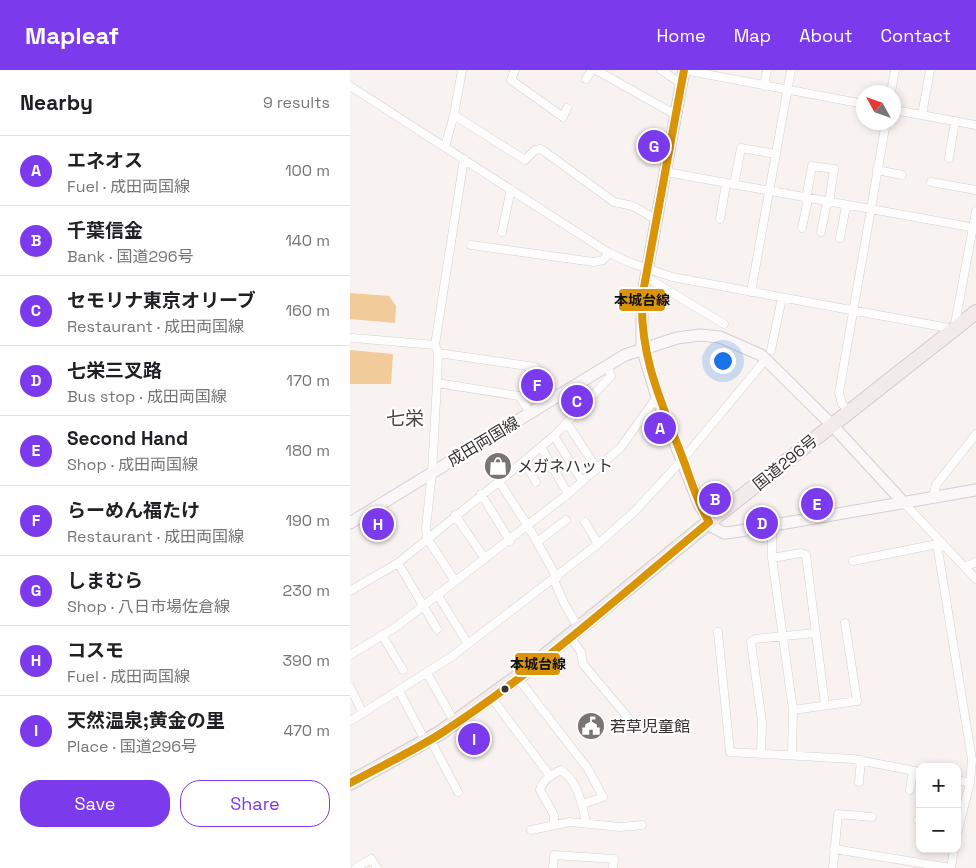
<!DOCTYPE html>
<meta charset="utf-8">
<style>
body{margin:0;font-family:"Space Grotesk","Noto Sans JP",sans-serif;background:#f6f6f6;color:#202124}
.controls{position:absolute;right:15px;bottom:15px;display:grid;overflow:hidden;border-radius:10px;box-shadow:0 2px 8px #0003}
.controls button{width:45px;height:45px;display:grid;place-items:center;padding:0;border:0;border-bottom:1px solid #e0e0e0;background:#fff;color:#202124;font:25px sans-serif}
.compass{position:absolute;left:506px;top:15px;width:45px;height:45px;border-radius:50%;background:#fff;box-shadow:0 2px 8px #0003;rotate:310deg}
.you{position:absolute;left:372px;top:290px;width:18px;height:18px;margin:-12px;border:4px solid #fff;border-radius:50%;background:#1a73e8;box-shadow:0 0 0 8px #1a73e833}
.badge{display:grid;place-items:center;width:32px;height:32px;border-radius:50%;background:#7c3aed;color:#fff;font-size:16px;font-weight:700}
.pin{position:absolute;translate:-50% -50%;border:2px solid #fff;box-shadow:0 1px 5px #0006}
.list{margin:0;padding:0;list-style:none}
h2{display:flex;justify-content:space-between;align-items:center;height:65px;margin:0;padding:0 20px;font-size:21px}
h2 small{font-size:16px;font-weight:400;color:#757577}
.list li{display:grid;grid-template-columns:32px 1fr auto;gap:15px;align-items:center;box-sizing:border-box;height:70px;padding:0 20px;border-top:1px solid #e0e0e0}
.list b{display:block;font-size:19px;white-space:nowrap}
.list p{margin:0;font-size:16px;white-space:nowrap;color:#757577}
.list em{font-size:16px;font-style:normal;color:#757577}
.actions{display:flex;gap:10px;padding:15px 20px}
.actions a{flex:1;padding:11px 0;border:1px solid #7c3aed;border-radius:20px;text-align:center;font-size:18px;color:#7c3aed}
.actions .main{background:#7c3aed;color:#fff}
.map{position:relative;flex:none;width:626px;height:798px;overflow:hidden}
header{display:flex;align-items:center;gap:30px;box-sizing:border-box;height:70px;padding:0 25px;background:#7c3aed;color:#fff}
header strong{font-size:24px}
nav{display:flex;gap:28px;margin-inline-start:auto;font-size:18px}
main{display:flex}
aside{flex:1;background:#fff}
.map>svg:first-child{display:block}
</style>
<header>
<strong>Mapleaf</strong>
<nav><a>Home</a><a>Map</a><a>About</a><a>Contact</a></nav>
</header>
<main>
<aside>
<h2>Nearby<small>9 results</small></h2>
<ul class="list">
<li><span class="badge">A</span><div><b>エネオス</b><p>Fuel · 成田両国線</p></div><em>100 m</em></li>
<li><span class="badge">B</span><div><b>千葉信金</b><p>Bank · 国道296号</p></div><em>140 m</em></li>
<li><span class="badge">C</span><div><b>セモリナ東京オリーブ</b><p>Restaurant · 成田両国線</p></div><em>160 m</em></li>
<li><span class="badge">D</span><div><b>七栄三叉路</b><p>Bus stop · 成田両国線</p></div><em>170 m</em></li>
<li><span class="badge">E</span><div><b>Second Hand</b><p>Shop · 成田両国線</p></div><em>180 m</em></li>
<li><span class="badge">F</span><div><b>らーめん福たけ</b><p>Restaurant · 成田両国線</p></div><em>190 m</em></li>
<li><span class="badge">G</span><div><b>しまむら</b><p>Shop · 八日市場佐倉線</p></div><em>230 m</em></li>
<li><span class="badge">H</span><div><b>コスモ</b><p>Fuel · 成田両国線</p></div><em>390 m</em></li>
<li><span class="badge">I</span><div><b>天然温泉;黄金の里</b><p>Place · 国道296号</p></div><em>470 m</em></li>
</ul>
<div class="actions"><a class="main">Save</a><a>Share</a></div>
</aside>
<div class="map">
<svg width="626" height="798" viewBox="0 0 626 798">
<rect width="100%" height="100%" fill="#f8f2f0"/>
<path fill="#f1cc9a" d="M0 223 39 226 46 236 45 253 0 249Z
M0 280 43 284 41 314H0Z"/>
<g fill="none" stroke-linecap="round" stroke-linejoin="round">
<defs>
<path id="street" d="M165 0 161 10 213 47 217 38
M246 0 326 45
M311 0 332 14
M334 0 514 34
M236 9 242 0
M0 16 259 183 281 193 322 207 604 259 626 141
M414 16 417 0
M541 22 545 0
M544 40 626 55
M104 45 175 90 185 80 191 79 264 132 283 136 307 150
M572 45 580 0
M95 77 104 45 112 0
M599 88 605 51
M527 100 552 105
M316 102 626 158
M581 112 626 120
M384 115 391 78 426 84
M456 129 462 96 484 99 479 133
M370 149 376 114
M452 158 458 129
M152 162 161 119
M471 162 477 132
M490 168 496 136
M121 175 244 192 253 190 259 183
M301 210 374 254
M401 222 441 0
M3 268 85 275
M421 280 432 228
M88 283 185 297 191 302 205 328
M87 313 169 326 180 342
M499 341 492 334 489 323 536 52
M217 353 247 399
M204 366 232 411
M191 377 218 424
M174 391 186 412
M148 410 178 456 207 508
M131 424 160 471
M583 428 586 415 626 364
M554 433 626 509
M105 445 135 489
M235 452 248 474
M422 455V488L443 640 442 684
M187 472 216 450
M592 473 588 480 622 690 620 713 607 763
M422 488 451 483 456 485 475 635
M503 491 592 473
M48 493 87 559
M615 497 626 492
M204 510 214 533 229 559
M105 511 77 468 76 458 82 402 87 313 88 283 85 275 114 89
M0 521 48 493 174 391 204 366 261 306 257 295
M87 524 118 574
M368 562 380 682 503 689 570 702
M32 565 53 600
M220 567 231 582 233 594 281 651
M0 585 46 557 218 424 271 377 307 327
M77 603 105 653
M167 607 238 699 253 727 233 734
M0 617 13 643
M49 621 76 672
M141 627 200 706
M443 640 507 631 495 553
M0 651 101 587 248 474 285 441 333 389 411 295
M80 669 108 722
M411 683 412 652 401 572 405 569 465 563
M607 710 620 713
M509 712 511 690
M560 720 563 701
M568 750H570
M204 754V745L190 720C193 709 202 705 211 700 227 710 233 735 236 753
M181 760 220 752 270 757 292 755
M484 779 601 798
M6 798 21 789 27 798
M203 798 204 785 264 789 263 798
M483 798 488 744 522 747
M601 798 604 779"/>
<path id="secondary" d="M334 0 292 228V278L307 327 349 434 363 457 374 463 384 462 626 420
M0 453 275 285 327 268 350 265 370 267 411 285 482 355 554 433"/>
<path id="highway" d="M0 713 90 663 180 598 359 452 626 242"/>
</defs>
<use href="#street" stroke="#d5d0cf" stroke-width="9"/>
<use href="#secondary" stroke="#d5d0cf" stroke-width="13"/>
<use href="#highway" stroke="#d0cdcc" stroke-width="16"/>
<use href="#street" stroke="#fefdfd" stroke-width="8"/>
<use href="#secondary" stroke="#fbf7f8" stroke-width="11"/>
<use href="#highway" stroke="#f3eaec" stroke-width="14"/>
<defs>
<path id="bus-1" d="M334 0 292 228C290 289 312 333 333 389 341 410 347 432 359 452
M0 713C30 697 61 682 90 664 186 602 271 525 359 452"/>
</defs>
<use href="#bus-1" stroke="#fff" stroke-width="11"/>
<use href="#bus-1" stroke="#da9407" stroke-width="8"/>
</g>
<defs>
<symbol id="shop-disc" viewBox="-11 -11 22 22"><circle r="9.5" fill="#797573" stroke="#fff"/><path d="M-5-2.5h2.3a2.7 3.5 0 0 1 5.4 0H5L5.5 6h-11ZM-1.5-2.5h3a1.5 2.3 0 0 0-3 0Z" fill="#fff"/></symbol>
<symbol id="civic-disc" viewBox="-11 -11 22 22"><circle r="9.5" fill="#797573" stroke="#fff"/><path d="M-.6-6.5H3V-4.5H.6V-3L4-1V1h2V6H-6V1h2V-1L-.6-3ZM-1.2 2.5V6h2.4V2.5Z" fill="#fff"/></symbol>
</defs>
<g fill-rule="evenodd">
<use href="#shop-disc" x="132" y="380" width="32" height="32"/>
<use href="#civic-disc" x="225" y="640" width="32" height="32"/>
</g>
<circle fill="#353130" stroke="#fff" stroke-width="2" cx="155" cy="619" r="4.5"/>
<g text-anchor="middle" stroke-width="4.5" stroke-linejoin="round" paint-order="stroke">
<g font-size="16" fill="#353130" stroke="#fff">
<text transform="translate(133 371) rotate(-31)" y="6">成田両国線</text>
<text transform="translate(435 392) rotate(-39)" y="6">国道296号</text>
</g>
<g font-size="16" fill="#353130" stroke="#fff" text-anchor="start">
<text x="167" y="402">メガネハット</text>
<text x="260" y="662">若草児童館</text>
</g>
<g font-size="19" fill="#4d4442" stroke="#fff">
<text x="55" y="355">七栄</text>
</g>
</g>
<g stroke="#fff" stroke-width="2">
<rect x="268" y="218" width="48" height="24" rx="5" fill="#da9407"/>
<rect x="164" y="582" width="47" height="24" rx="5" fill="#da9407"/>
</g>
<g font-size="14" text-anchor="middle" font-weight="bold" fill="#111">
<text x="292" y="235">本城台線</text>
<text x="188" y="599">本城台線</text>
</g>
</svg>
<div class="controls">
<button>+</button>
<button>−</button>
</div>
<svg class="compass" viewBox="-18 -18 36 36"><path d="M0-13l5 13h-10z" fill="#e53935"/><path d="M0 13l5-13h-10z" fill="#757577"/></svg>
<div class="you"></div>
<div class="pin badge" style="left:310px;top:358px">A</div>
<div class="pin badge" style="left:365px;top:429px">B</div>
<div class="pin badge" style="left:227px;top:331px">C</div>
<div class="pin badge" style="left:412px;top:453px">D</div>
<div class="pin badge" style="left:467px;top:434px">E</div>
<div class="pin badge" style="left:187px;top:315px">F</div>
<div class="pin badge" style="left:304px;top:76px">G</div>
<div class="pin badge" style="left:28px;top:454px">H</div>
<div class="pin badge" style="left:124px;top:669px">I</div>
</div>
</main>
